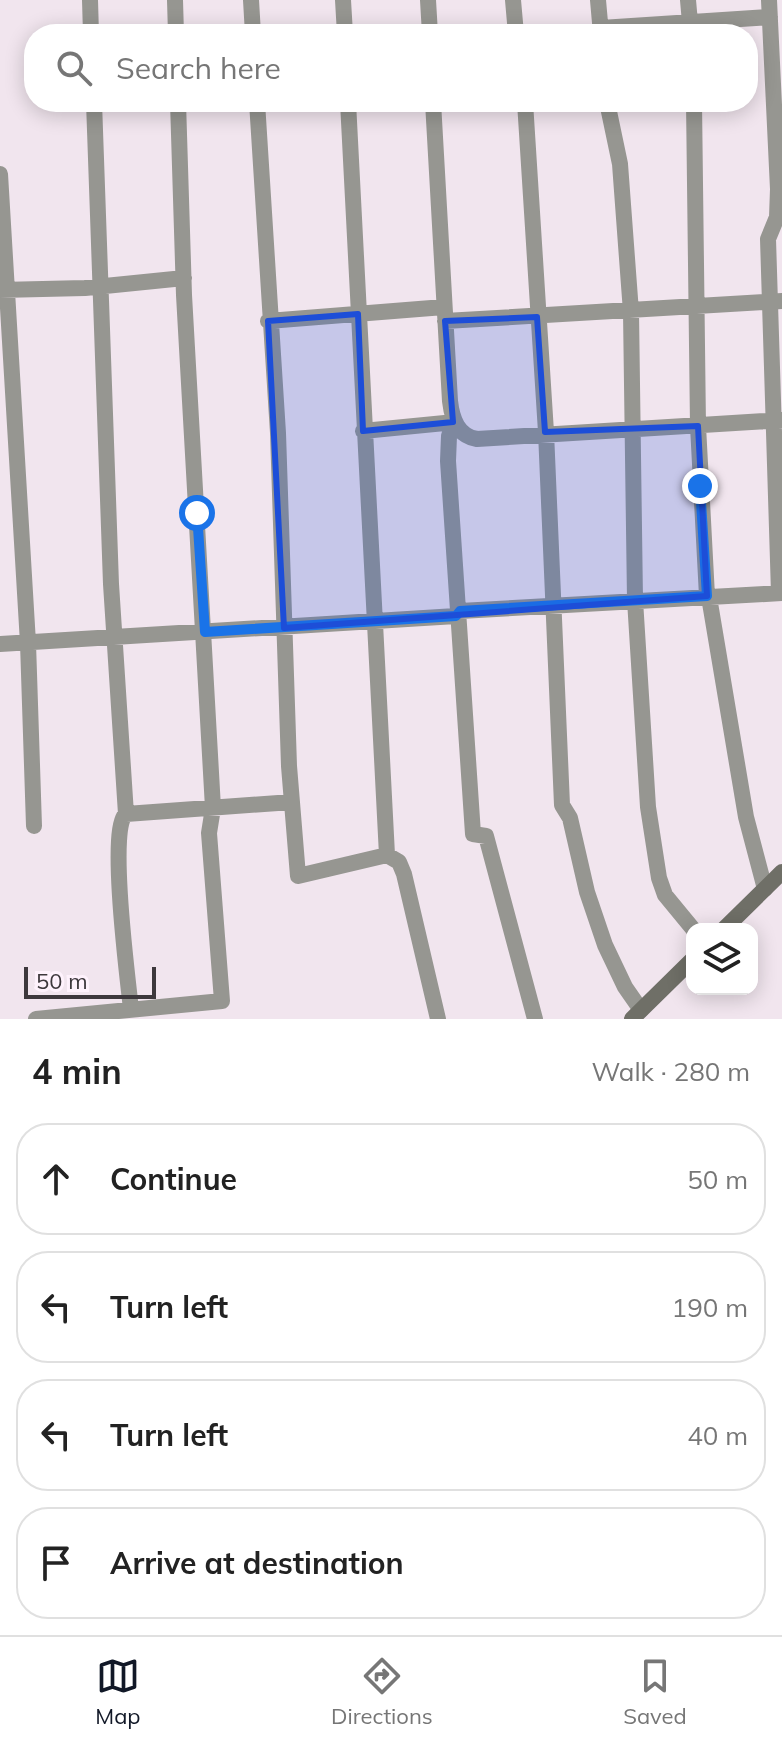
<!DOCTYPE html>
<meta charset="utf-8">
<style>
body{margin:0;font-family:Mulish,sans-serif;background:#f2f2f2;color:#222}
.controls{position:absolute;right:24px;bottom:24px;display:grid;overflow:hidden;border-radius:16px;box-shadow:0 4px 20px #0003}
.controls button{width:72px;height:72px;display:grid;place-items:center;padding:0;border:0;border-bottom:2px solid #e0e0e0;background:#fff;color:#222;font:40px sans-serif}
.scale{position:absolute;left:24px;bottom:20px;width:132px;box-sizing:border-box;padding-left:8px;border:4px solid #3d383c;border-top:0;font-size:22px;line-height:28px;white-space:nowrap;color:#3d383c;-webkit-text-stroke:6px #fef2fc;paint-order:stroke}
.stop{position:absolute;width:24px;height:24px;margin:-18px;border:6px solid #1a73e8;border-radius:50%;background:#fff}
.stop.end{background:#1a73e8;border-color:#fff;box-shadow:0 2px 8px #0008}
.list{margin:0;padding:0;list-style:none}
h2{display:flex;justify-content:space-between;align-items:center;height:104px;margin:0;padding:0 32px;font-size:34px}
h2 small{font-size:26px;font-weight:400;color:#767676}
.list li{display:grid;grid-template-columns:52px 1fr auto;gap:24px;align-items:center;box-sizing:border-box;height:112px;margin:0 16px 16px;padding:0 16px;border:2px solid #e0e0e0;border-radius:32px}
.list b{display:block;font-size:30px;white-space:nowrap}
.list em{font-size:26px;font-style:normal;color:#767676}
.icon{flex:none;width:44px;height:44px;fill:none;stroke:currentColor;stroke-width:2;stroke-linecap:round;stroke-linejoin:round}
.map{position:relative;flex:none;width:782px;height:1019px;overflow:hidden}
.search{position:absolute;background:#fff;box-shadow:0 4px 20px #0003;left:24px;right:24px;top:24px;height:88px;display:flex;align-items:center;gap:20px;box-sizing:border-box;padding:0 28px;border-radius:32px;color:#767676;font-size:30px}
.sheet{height:616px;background:#fff}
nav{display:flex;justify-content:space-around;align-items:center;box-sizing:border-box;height:112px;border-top:2px solid #e0e0e0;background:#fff;font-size:22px;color:#767676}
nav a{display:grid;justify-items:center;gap:4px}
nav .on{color:#111827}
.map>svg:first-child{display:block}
</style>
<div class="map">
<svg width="782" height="1019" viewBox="0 0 782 1019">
<rect width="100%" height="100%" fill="#f1e5ee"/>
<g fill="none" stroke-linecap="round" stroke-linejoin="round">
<path stroke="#969691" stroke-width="16" d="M90 0 91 34
M175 0 176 34
M251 0 253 34
M343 0 345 34
M428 0 430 34
M513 0 516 34
M598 0 601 34
M688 0 691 34
M769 0 778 189 777 217 768 239 779 593
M601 28 770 17
M94 102 111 584 126 814C108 826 128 981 131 1009
M257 102 278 433 289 766 298 876 387 855
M348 102 387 855 399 862 404 874 438 1019
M433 102 450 401C452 419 458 436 477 439L782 420
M525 102 546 432 562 805 570 818 587 892 605 945 625 987 641 1010
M607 102 620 164 631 312 635 600 648 807 659 878 665 895 693 929
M694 102 698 426 707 596
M0 174 28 643 34 826
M0 290 85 288 184 278
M268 321 444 307
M445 321 782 301
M363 431 455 422 449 436 448 461 473 834 486 836 535 1019
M709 597 746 817 765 889
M0 644 456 616 460 611 782 593
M126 814 292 802
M36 1019 222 1001 209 833 213 808 184 295 178 102"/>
<path stroke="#6f6f67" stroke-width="16" d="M724 929 782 872
M632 1019 692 960"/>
</g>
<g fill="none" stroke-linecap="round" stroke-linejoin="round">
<path stroke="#1a73e8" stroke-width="10" d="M197 513 205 632 456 616 460 611 707 596 700 486"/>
</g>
<path fill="#1d4ed8" fill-opacity="0.2" stroke="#1d4ed8" stroke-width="6" stroke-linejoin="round" d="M358 314 363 431 453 422 445 321 537 317 545 432 698 426 707 596 284 628 268 321Z"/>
</svg>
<div class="controls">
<button><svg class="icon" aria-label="layers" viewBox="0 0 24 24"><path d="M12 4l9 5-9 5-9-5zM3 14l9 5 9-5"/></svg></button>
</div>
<div class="scale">50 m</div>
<div class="stop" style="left:197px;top:513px"></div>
<div class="stop end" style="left:700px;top:486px"></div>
<div class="search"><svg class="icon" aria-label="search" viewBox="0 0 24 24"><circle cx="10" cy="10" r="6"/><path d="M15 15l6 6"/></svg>Search here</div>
</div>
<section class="sheet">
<h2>4 min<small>Walk · 280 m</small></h2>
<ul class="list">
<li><svg class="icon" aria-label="ahead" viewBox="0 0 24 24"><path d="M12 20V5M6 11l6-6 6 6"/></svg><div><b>Continue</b></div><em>50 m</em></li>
<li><svg class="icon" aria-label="left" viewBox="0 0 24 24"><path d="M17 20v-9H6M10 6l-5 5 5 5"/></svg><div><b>Turn left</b></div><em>190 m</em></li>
<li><svg class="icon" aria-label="left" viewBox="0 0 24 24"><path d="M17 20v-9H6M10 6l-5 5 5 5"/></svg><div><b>Turn left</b></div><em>40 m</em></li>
<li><svg class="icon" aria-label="arrive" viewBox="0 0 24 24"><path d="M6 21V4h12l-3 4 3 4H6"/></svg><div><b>Arrive at destination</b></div></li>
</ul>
</section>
<nav>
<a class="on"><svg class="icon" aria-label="map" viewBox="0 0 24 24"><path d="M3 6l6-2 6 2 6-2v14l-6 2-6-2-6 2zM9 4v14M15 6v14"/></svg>Map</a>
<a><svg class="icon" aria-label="directions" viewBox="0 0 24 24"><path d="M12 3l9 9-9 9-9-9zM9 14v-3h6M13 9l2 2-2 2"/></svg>Directions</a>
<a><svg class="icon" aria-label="saved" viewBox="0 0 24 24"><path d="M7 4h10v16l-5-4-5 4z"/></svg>Saved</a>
</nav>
